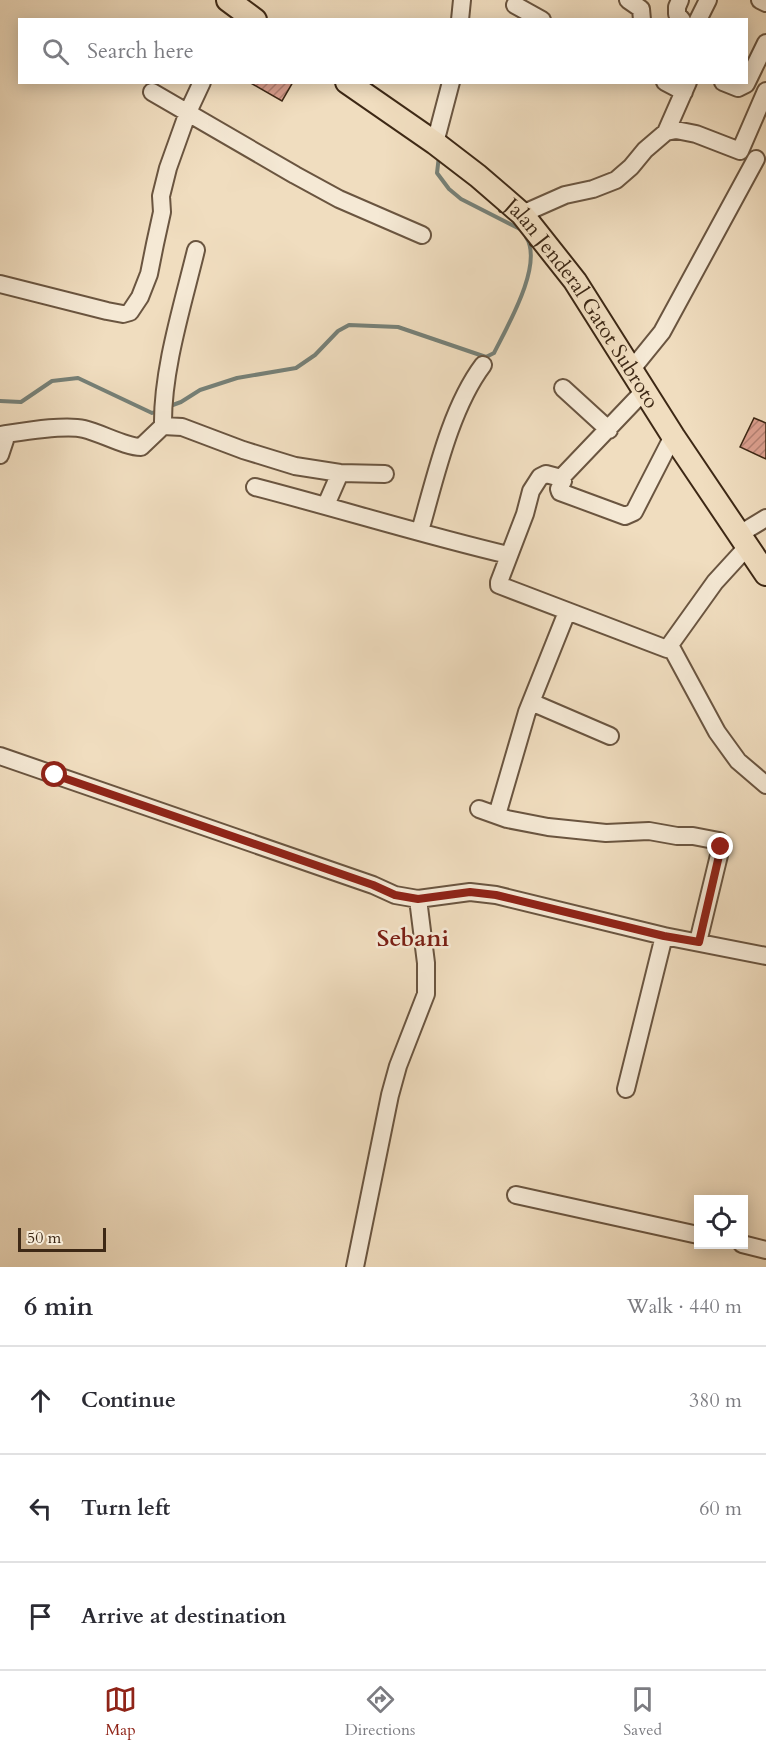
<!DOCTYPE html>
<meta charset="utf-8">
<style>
body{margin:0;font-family:Cardo,serif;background:#f7f7f7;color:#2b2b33}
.controls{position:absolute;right:18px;bottom:18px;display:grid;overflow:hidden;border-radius:0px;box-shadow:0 3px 15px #0003}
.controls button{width:54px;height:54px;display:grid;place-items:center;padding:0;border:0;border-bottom:2px solid #e1e1e2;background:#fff;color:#2b2b33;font:30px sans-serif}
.scale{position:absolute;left:18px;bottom:15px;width:88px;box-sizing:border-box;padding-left:6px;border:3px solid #3d2815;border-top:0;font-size:16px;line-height:21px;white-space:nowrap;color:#3d2815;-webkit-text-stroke:4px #f5e9d5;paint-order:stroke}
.stop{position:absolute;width:18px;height:18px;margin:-14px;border:4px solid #8f2418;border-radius:50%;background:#fff}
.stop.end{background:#8f2418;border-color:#fff;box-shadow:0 2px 6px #0008}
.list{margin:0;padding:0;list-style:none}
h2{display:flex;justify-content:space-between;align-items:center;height:78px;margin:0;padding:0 24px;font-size:26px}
h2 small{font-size:20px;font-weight:400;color:#7c7c81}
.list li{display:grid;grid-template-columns:39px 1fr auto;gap:18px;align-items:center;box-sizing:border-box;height:108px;padding:0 24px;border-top:2px solid #e1e1e2}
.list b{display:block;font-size:22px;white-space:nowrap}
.list em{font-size:20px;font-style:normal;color:#7c7c81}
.icon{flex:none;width:33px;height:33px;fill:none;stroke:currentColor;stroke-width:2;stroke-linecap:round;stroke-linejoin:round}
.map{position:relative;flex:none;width:766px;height:1267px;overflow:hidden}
.search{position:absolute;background:#fff;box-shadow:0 3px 15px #0003;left:18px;right:18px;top:18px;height:66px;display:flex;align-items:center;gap:15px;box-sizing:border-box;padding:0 21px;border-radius:0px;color:#7c7c81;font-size:22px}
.sheet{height:402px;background:#fff}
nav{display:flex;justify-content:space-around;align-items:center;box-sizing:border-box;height:84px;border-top:2px solid #e1e1e2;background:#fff;font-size:16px;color:#7c7c81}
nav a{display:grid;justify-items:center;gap:3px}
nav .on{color:#8f2418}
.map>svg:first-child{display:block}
</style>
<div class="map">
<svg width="766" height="1267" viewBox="0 0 766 1267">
<defs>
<pattern id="building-hatch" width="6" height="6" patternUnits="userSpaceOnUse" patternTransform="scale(1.5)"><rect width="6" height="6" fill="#dca08f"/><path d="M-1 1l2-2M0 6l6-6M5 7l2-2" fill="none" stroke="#b48274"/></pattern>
</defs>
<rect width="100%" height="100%" fill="#f0ddbf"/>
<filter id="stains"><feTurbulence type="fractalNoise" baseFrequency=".00333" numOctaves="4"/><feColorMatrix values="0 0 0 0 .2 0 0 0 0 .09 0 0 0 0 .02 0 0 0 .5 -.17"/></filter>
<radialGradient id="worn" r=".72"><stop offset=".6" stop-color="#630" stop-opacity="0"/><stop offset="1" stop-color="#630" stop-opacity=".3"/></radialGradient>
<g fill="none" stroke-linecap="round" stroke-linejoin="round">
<path stroke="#768077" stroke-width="4" d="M439 156 437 173 449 189 461 199 522 230
M0 401 21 402 52 381 78 378 152 413 160 410
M170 406 181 402 200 390 237 378 296 368 315 355 338 331 349 325 398 327 486 357 494 353C507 327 544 264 526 237"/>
</g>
<path fill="url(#building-hatch)" stroke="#3d2815" stroke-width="1.5" d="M249 82H293L282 101Z
M754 418 766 423V459L740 447Z"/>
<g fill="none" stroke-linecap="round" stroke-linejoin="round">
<defs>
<path id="minor" d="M628 0 641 9 642 20
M680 0 677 7V14L682 20
M760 0 766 3
M515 5 542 20
M460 20 462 0
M698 20 708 0
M665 82 684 92
M723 82 738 88 746 84 766 43
M152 92 295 175 339 199 422 235
M666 132 688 82
M435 143 451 82
M522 214 565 195 593 189 616 180 631 167 645 150 666 132 676 130 696 134 740 151 766 91
M0 284 107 311 123 314 130 312 140 297 149 274 155 244 162 212 161 196 168 168 188 112 202 82
M632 369 662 332 756 159
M563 388 609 430
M163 426C162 370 183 304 196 250
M0 435C21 432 64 424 84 429 101 433 126 447 141 447L163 426 182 427 243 450 295 466 340 473 385 474
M673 436 634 512 625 516 560 492 559 489 563 481 561 478 546 474 540 477 531 491 525 514 499 582V585L667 649 715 582 747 547
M0 455 7 434
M561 478 645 390
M255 487C340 509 423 535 508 555
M326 505 340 473
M420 531C435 479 450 409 483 365
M738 535 766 518
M671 647 717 732 738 761 766 785
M531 702 610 736
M0 756 373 885 395 895 418 899 470 892 496 895 664 936 766 956
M479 809 507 819 548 827 606 833 649 831 677 836H693L719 841 721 847 698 942
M497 815 527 712 567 612
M626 1089 664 936
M516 1195 698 1235
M742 1244 766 1250
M355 1267 390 1095 398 1066 426 994V963L418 899"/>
<g id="highway">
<path d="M228 0 255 20"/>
<path id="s1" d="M347 82 435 143 478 176 522 214 575 281 673 436 766 574"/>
</g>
</defs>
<use href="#minor" stroke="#6a5540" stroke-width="20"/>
<use href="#highway" stroke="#3d2815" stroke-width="26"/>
<use href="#minor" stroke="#f5e9d5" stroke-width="16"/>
<use href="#highway" stroke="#f0ddbf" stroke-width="22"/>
</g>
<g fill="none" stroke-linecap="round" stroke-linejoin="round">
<path stroke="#8f2418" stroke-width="8" d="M55 775 373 885 395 895 418 899 470 892 496 895 664 936 699 942 721 847"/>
</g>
<g text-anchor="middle" stroke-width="5" stroke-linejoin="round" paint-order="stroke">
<g font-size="21" fill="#3d2815" stroke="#f5e9d5">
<text dy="7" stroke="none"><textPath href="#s1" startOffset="327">Jalan Jenderal Gatot Subroto</textPath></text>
</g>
<g font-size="24" font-weight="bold" fill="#7a1f14" stroke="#f5e9d5">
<text x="413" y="946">Sebani</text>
</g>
</g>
<rect width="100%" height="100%" filter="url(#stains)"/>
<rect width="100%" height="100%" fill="url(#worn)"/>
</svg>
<div class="controls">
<button><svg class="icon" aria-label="locate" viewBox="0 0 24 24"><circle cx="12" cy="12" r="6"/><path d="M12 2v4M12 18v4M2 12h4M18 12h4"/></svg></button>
</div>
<div class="scale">50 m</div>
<div class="stop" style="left:55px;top:775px"></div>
<div class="stop end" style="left:721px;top:847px"></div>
<div class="search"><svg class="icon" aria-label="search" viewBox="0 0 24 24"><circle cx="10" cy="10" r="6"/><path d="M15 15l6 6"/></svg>Search here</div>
</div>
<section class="sheet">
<h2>6 min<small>Walk · 440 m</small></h2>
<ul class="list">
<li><svg class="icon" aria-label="ahead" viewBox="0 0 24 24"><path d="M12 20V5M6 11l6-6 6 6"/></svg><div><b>Continue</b></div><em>380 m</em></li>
<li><svg class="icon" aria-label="left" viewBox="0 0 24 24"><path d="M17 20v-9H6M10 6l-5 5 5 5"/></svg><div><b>Turn left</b></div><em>60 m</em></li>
<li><svg class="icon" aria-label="arrive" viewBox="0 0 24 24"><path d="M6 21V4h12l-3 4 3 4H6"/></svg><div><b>Arrive at destination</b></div></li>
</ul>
</section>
<nav>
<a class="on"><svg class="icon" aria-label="map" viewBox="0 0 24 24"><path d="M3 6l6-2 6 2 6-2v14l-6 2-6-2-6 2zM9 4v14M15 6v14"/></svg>Map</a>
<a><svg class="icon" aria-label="directions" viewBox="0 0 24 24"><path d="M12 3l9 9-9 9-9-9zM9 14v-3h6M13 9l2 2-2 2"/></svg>Directions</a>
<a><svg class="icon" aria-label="saved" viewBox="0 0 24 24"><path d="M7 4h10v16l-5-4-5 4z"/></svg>Saved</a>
</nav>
